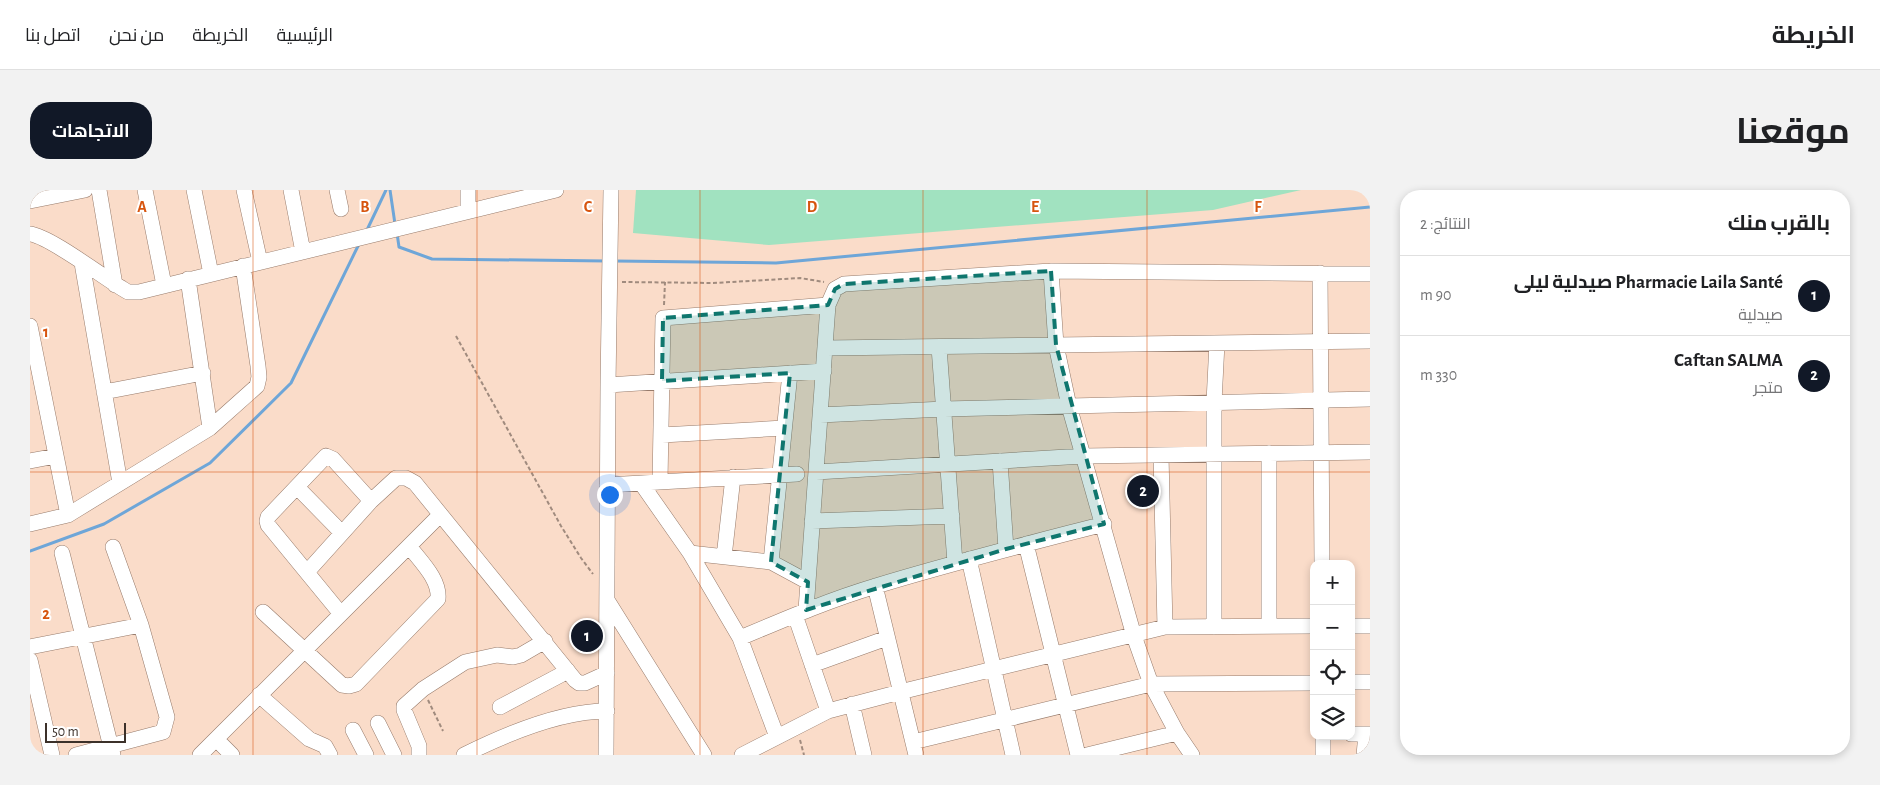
<!DOCTYPE html>
<html lang="ar">
<meta charset="utf-8">
<style>
body{margin:0;font-family:"Alegreya Sans",Cairo,sans-serif;background:#f2f2f2;color:#202124;direction:rtl}
.controls{position:absolute;right:15px;bottom:15px;display:grid;overflow:hidden;border-radius:10px;box-shadow:0 2px 8px #0003}
.controls button{width:45px;height:45px;display:grid;place-items:center;padding:0;border:0;border-bottom:1px solid #e0e0e0;background:#fff;color:#202124;font:25px sans-serif}
.scale{position:absolute;left:15px;bottom:12px;width:81px;box-sizing:border-box;padding-left:5px;border:2px solid #3c312a;border-top:0;font-size:14px;line-height:18px;white-space:nowrap;color:#3c312a;-webkit-text-stroke:4px #fff;paint-order:stroke}
.you{position:absolute;left:579px;top:304px;width:18px;height:18px;margin:-12px;border:4px solid #fff;border-radius:50%;background:#1a73e8;box-shadow:0 0 0 8px #1a73e833}
.badge{display:grid;place-items:center;width:32px;height:32px;border-radius:50%;background:#111827;color:#fff;font-size:16px;font-weight:700}
.pin{position:absolute;translate:-50% -50%;border:2px solid #fff;box-shadow:0 1px 5px #0006}
.list{margin:0;padding:0;list-style:none}
h2{display:flex;justify-content:space-between;align-items:center;height:65px;margin:0;padding:0 20px;font-size:21px}
h2 small{font-size:16px;font-weight:400;color:#757577}
.list li{display:grid;grid-template-columns:32px 1fr auto;gap:15px;align-items:center;box-sizing:border-box;height:80px;padding:0 20px;border-top:1px solid #e0e0e0}
.list b{display:block;font-size:19px;white-space:nowrap}
.list p{margin:0;font-size:16px;white-space:nowrap;color:#757577}
.list em{font-size:16px;font-style:normal;color:#757577}
.icon{flex:none;width:28px;height:28px;fill:none;stroke:currentColor;stroke-width:2;stroke-linecap:round;stroke-linejoin:round}
.map{position:relative;flex:none;width:1340px;height:565px;overflow:hidden;direction:ltr;border-radius:20px}
header{display:flex;align-items:center;gap:30px;box-sizing:border-box;height:70px;padding:0 25px;background:#fff;border-bottom:1px solid #e0e0e0}
header strong{font-size:24px}
nav{display:flex;gap:28px;margin-inline-start:auto;font-size:18px}
.intro{display:flex;align-items:center;justify-content:space-between;box-sizing:border-box;height:120px;padding:0 30px}
h1{margin:0;font-size:35px}
.button{padding:12px 22px;border-radius:20px;background:#111827;color:#fff;font-size:18px;font-weight:700}
main{display:flex;gap:30px;padding:0 30px}
aside{flex:1;background:#fff;border-radius:20px;box-shadow:0 2px 8px #0003}
.map>svg:first-child{display:block}
</style>
<header>
<strong>الخريطة</strong>
<nav><a>الرئيسية</a><a>الخريطة</a><a>من نحن</a><a>اتصل بنا</a></nav>
</header>
<div class="intro"><h1>موقعنا</h1><a class="button">الاتجاهات</a></div>
<main>
<aside>
<h2>بالقرب منك<small>النتائج: 2</small></h2>
<ul class="list">
<li><span class="badge">1</span><div><b>Pharmacie Laila Santé صيدلية ليلى</b><p>صيدلية</p></div><em>90 m</em></li>
<li><span class="badge">2</span><div><b>Caftan SALMA</b><p>متجر</p></div><em>330 m</em></li>
</ul>
</aside>
<div class="map">
<svg width="1340" height="565" viewBox="0 0 1340 565">
<rect width="100%" height="100%" fill="#fadcc9"/>
<path fill="#a1e2c0" d="M606 0H1271L1183 20 739 55 603 43Z"/>
<g fill="none" stroke-linecap="round" stroke-linejoin="round">
<path stroke="#6ea6d8" stroke-width="3" d="M360 0 365 34
M336 42 356 0
M367 43 369 57 402 69 576 71
M585 71 746 73 1340 17
M0 361 74 334 180 273 261 193 329 54"/>
<defs>
<path id="minor" d="M69 0 85 95
M115 0 134 95
M164 0 181 84
M214 0 230 72
M261 0 273 62
M307 0 311 19
M438 0V21
M0 11 55 0
M0 44C19 46 73 87 93 99L98 102H109L526 0
M52 73 90 293
M1021 81 1026 155 1039 216 1104 446 1121 494 1147 543 1162 565
M1290 83 1292 374
M158 89 180 238
M0 136 38 325
M909 157 925 373
M796 158 1340 151
M578 195 794 181
M74 202 173 183
M790 225 914 219 1340 209
M632 245 754 238
M1239 263V436
M1131 265 1135 437
M0 271 26 266
M970 271 976 359
M786 282 1054 266 1340 262
M630 291 633 128 798 115
M611 293 660 363 710 448 747 547
M577 295 767 284
M267 297 312 343
M782 331 922 326
M0 334 38 325 180 238 227 196 229 187 228 176 213 76
M996 354 1048 565
M32 363 83 565
M660 363 741 372 778 392
M694 367 703 287
M939 369 983 565
M741 372 760 183
M278 381 341 311 366 288H376L385 293 545 490 549 493H555L577 483
M845 396 886 565
M577 410 674 565
M776 420 798 115 805 99 814 94 1021 81 1340 84
M233 422 312 495 319 496 326 494 408 409C410 389 390 371 379 356
M311 424 238 335 237 331 238 327 296 266 303 269 341 311
M765 425 798 521
M1321 436H1340
M1184 437V212L1187 153
M710 448C755 429 799 410 846 396 921 373 997 354 1074 334
M0 457 111 435
M0 470 22 565
M782 475 857 448
M1321 492H1340
M229 505 279 549 295 556 300 565
M822 514 834 565
M470 517 538 481
M348 533 364 565
M323 540 336 565
M1321 544H1340
M1293 546V565
M186 549 202 565
M883 552 1121 494 1284 493
M46 565 133 542 137 527 111 435 83 357
M170 565 410 325
M389 565V556L374 520V516L393 499 435 472 467 465 483 467 491 465 515 451
M434 565C476 544 530 521 577 521
M576 565 578 195 581 0
M712 565 798 521 870 502 1135 437 1284 436
M1057 565 1147 543
M1334 565 1336 544"/>
</defs>
<use href="#minor" stroke="#977b6b" stroke-width="16"/>
<path stroke="#a08b7e" stroke-width="2" stroke-dasharray="4 2.5" stroke-linecap="butt" d="M592 92 683 93 770 88 794 92
M634 115 635 92
M426 146 531 336 551 368 563 384
M398 510 413 541
M770 550 774 565"/>
<use href="#minor" stroke="#fff" stroke-width="15"/>
</g>
<path fill="#0f766e" fill-opacity="0.2" stroke="#0f766e" stroke-width="4" stroke-dasharray="10 6" stroke-linejoin="round" d="M1021 81 1026 155 1074 334 976 359 776 420 778 392 741 372 760 183 632 191 633 128 798 115 805 99 814 94Z"/>
<path fill="none" stroke="#d7550f" stroke-width="1" stroke-opacity="0.55" d="M223 0V565M447 0V565M670 0V565M893 0V565M1117 0V565M0 282H1340"/>
<g font-size="16" text-anchor="middle" font-weight="bold" fill="#d7550f" stroke="#fff" stroke-width="4" stroke-linejoin="round" paint-order="stroke">
<text x="112" y="22">A</text>
<text x="335" y="22">B</text>
<text x="558" y="22">C</text>
<text x="782" y="22">D</text>
<text x="1005" y="22">E</text>
<text x="1228" y="22">F</text>
<text x="16" y="147">1</text>
<text x="16" y="429">2</text>
</g>
</svg>
<div class="controls">
<button>+</button>
<button>−</button>
<button><svg class="icon" aria-label="locate" viewBox="0 0 24 24"><circle cx="12" cy="12" r="6"/><path d="M12 2v4M12 18v4M2 12h4M18 12h4"/></svg></button>
<button><svg class="icon" aria-label="layers" viewBox="0 0 24 24"><path d="M12 4l9 5-9 5-9-5zM3 14l9 5 9-5"/></svg></button>
</div>
<div class="scale">50 m</div>
<div class="you"></div>
<div class="pin badge" style="left:557px;top:446px">1</div>
<div class="pin badge" style="left:1113px;top:301px">2</div>
</div>
</main>
